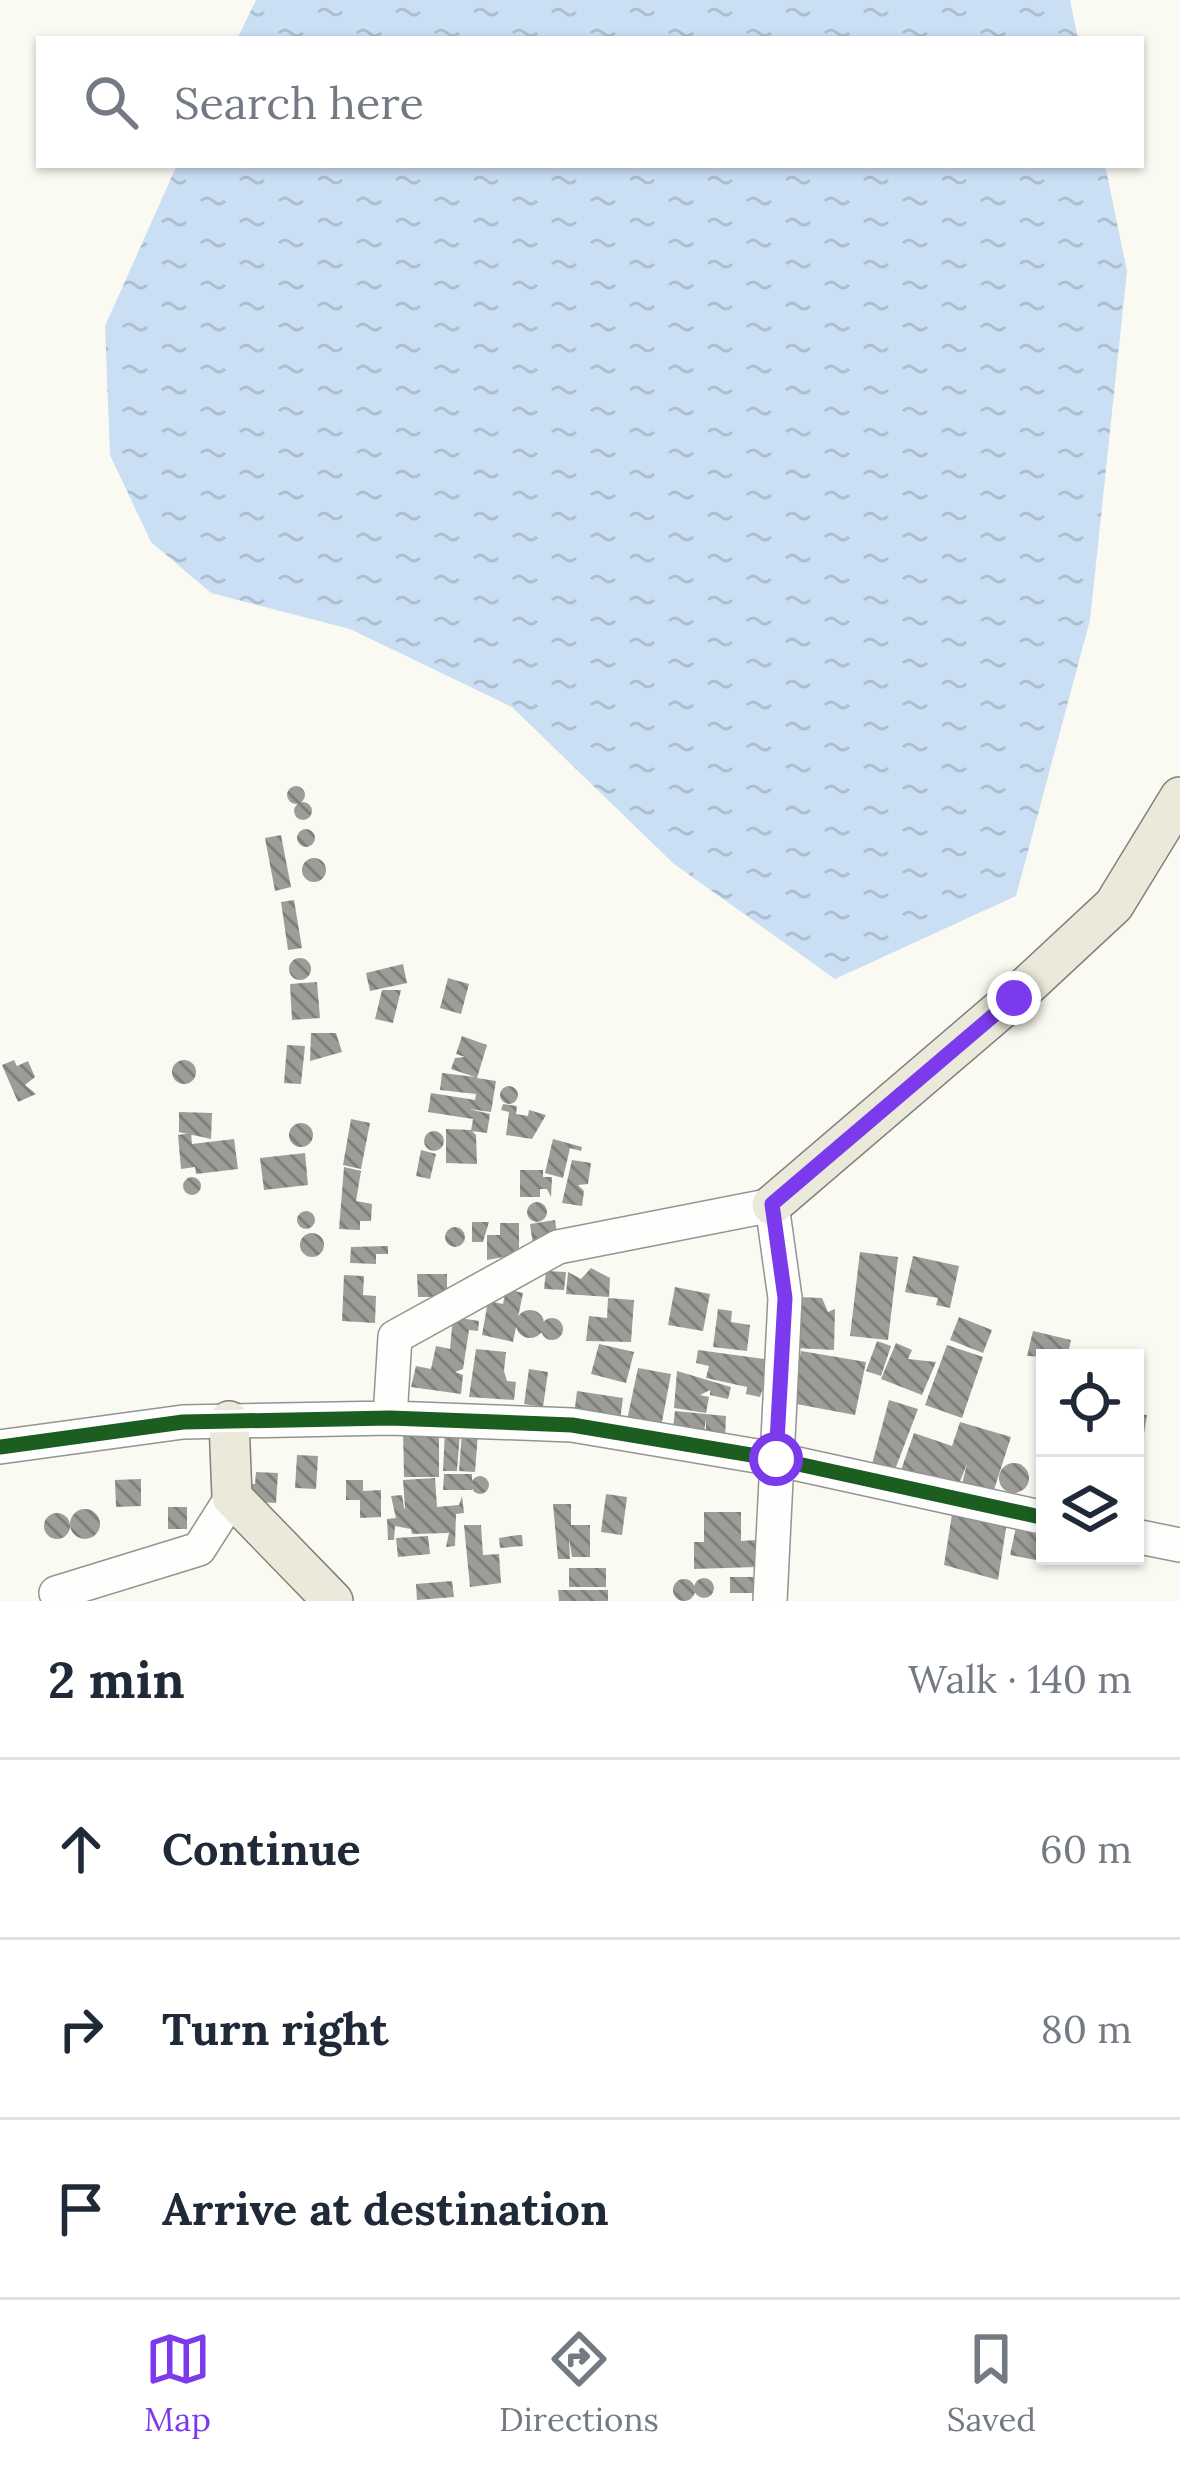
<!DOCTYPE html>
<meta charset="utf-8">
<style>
body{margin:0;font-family:Lora,serif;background:#f2f2f3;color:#1f2937}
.controls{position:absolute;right:36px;bottom:36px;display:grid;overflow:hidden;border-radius:0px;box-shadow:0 3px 9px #0004}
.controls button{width:108px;height:108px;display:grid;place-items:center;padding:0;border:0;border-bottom:3px solid #e0e1e3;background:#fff;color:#1f2937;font:60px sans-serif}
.stop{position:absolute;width:36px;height:36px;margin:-27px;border:9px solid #7c3aed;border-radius:50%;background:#fff}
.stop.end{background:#7c3aed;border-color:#fff;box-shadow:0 3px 12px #0008}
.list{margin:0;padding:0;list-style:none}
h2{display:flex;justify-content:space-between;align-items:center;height:156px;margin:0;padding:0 48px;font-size:51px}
h2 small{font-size:39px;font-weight:400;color:#747a83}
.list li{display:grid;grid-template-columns:78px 1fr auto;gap:36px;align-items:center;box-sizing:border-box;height:180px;padding:0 48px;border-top:3px solid #e0e1e3}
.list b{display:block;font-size:45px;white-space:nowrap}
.list em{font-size:39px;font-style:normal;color:#747a83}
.icon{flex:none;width:66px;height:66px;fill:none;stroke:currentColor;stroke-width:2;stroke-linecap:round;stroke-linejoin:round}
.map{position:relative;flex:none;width:1180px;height:1601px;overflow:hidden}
.search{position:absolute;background:#fff;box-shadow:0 3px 9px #0004;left:36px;right:36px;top:36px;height:132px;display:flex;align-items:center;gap:30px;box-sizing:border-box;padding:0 42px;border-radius:0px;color:#747a83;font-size:45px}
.sheet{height:696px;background:#fff}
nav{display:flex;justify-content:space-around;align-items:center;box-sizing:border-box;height:168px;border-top:3px solid #e0e1e3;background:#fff;font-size:33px;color:#747a83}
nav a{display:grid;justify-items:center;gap:6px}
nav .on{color:#7c3aed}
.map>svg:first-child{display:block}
</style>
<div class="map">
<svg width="1180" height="1601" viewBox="0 0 1180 1601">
<defs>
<pattern id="water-ripples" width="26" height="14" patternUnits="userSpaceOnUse" patternTransform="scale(3)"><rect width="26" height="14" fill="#cadff3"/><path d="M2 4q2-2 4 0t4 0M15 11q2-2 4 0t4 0" fill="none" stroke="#acbecf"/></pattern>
<pattern id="building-back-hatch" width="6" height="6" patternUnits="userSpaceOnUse" patternTransform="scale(3)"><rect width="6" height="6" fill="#9d9c98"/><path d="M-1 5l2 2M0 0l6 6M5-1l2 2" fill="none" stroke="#7e7e7a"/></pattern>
</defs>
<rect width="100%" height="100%" fill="#fafaf2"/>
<path fill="url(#water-ripples)" d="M256 0H1070L1078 39H237Z
M177 165H1105L1127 271 1090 620 1016 896 835 979 674 864 512 707 350 629 211 593 151 542 110 455 105 326Z"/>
<path fill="url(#building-back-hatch)" d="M287 795a9 9 0 1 1 18 0a9 9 0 1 1-18 0Z
M294 811a9 9 0 1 1 18 0a9 9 0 1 1-18 0Z
M297 838a9 9 0 1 1 18 0a9 9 0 1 1-18 0Z
M281 835 291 887 275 891 265 838Z
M302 870a12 12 0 1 1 24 0a12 12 0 1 1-24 0Z
M294 900 302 948 288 950 281 902Z
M289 969a11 11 0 1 1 22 0a11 11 0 1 1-22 0Z
M403 964 407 983 370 991 366 973Z
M448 978 469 984 461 1014 440 1008Z
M317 982 320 1018 292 1020 290 984Z
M382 990H401L393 1023 375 1019Z
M311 1033H336L342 1052 310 1061Z
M462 1036 487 1045 477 1078 496 1081 491 1112 469 1109 490 1114 487 1133 471 1131 473 1119 428 1112 431 1093 475 1100 476 1094 440 1090 442 1073 475 1077 451 1069 455 1058 465 1057 456 1054Z
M287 1045 305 1046 301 1084 284 1083Z
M172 1072a12 12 0 1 1 24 0a12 12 0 1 1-24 0Z
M14 1060 17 1066 28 1061 35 1077 25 1085 36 1094 18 1102 2 1065Z
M500 1095a9 9 0 1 1 18 0a9 9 0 1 1-18 0Z
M503 1104 517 1106 516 1114 528 1116 529 1110 546 1115 532 1139 506 1135 509 1112 501 1110Z
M179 1112 212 1113 211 1139 179 1132Z
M351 1119 370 1123 361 1169 343 1165Z
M289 1135a12 12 0 1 1 24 0a12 12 0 1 1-24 0Z
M446 1129 471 1130 476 1135 477 1164 446 1163Z
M424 1141a10 10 0 1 1 20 0a10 10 0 1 1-20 0Z
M191 1133 192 1144 234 1139 238 1169 196 1174 195 1167 181 1169 178 1135Z
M553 1139 582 1147 581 1151 570 1148 563 1178 545 1173Z
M421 1150 436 1154 430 1179 416 1176Z
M305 1153 308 1185 264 1190 260 1158Z
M572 1160 591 1163 588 1184 578 1185 584 1191 582 1206 562 1203Z
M344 1167 361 1171 356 1201 372 1204 371 1221H360V1230L339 1229Z
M520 1170H543V1177H552L551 1197 547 1189H540V1197H520Z
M183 1186a9 9 0 1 1 18 0a9 9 0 1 1-18 0Z
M527 1212a10 10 0 1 1 20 0a10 10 0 1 1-20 0Z
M297 1220a9 9 0 1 1 18 0a9 9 0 1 1-18 0Z
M555 1220 558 1241 533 1245 530 1224Z
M472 1222H489L483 1242H472Z
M500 1223H519V1254L487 1260V1235H500Z
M445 1237a10 10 0 1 1 20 0a10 10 0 1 1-20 0Z
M300 1245a12 12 0 1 1 24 0a12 12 0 1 1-24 0Z
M388 1246V1254H376V1264L350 1263 351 1247Z
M860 1252 898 1257 888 1340 850 1336Z
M913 1256 959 1266 950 1308 936 1305 938 1298 905 1292Z
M591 1268 610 1278 609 1297 566 1294 568 1272 581 1279Z
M546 1271 566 1272 564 1290 544 1289Z
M417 1274H447V1297H418Z
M344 1275 364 1276 363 1295 376 1296 375 1323 342 1321Z
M675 1287 710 1294 703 1331 668 1325Z
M506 1289 523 1293 513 1342 482 1335 488 1301 503 1304Z
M798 1297 822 1298 828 1312 835 1309 834 1350 796 1348Z
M608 1298 634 1300 631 1342 586 1341 589 1316 607 1318Z
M718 1309 732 1311 731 1322 750 1325 747 1351 713 1347Z
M516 1324a14 14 0 1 1 28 0a14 14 0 1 1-28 0Z
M453 1317 479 1321 478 1331 469 1330 463 1369 455 1372 463 1375 461 1394 411 1387 416 1366 431 1369 436 1346 450 1349Z
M959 1317 992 1330 983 1353 950 1340Z
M541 1329a11 11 0 1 1 22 0a11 11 0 1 1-22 0Z
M1033 1331 1071 1340 1067 1358 1027 1356Z
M877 1341 891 1346 881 1376 866 1371Z
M896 1343 912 1350 908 1359 936 1362 922 1395 881 1379Z
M599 1344 634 1352 626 1383 591 1374Z
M947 1345 983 1357 962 1418 925 1405Z
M476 1349 506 1352 504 1371 507 1381 516 1382 514 1400 469 1397Z
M698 1350 772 1360 760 1397 746 1394 747 1387 706 1378 709 1366 696 1363Z
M801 1351 866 1362 855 1415 791 1403Z
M638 1368 671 1374 661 1427 627 1420Z
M529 1369 548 1372 543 1407 524 1404Z
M677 1371 731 1387 728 1399 710 1395V1390L700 1395 709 1397 706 1413 674 1408Z
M577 1391 623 1398 619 1428 574 1415Z
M889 1400 918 1409 893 1475 871 1468Z
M675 1411 726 1416 725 1439 706 1438V1419L703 1439 672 1435Z
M1135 1414 1147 1415 1137 1477 1135 1476Z
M960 1422 1011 1437 992 1496 961 1488 967 1464 959 1484 901 1470 914 1433 952 1446Z
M403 1430H439V1477H404Z
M445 1431 460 1432 457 1471H443Z
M462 1432 478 1433 475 1472 459 1471Z
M297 1455 318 1456 316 1489 295 1488Z
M999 1478a15 15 0 1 1 30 0a15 15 0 1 1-30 0Z
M256 1472 278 1473 276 1503 241 1501 237 1483 255 1484Z
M444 1474H472V1490H443Z
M471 1485a9 9 0 1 1 18 0a9 9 0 1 1-18 0Z
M435 1478 437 1507 459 1505 462 1496 464 1513 456 1514 455 1546 446 1547 449 1533 412 1534 411 1529 395 1526 394 1540H388L387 1519 396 1518 391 1496 402 1495 404 1508 410 1510 405 1508 403 1480Z
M141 1479V1506L116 1507 115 1480Z
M346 1480H363V1491L381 1490V1517L360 1518V1500H346Z
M606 1494 627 1497 622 1535 601 1532Z
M553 1504H571V1525H590V1557H572L569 1538 570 1559H558Z
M168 1507H187V1529H168Z
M70 1524a15 15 0 1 1 30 0a15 15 0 1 1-30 0Z
M704 1512H741V1541L756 1540 757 1567 694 1569V1542H704Z
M44 1526a13 13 0 1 1 26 0a13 13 0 1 1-26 0Z
M952 1514 1007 1522 998 1580 944 1565Z
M464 1525H481L483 1555 499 1554 501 1583 470 1587Z
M1016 1527 1045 1532V1556H1059L1057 1564 1010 1555Z
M518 1535H522L523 1546 500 1548 499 1538Z
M428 1536 430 1554 398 1557 396 1538Z
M569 1568H606V1587H569Z
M730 1577H758L755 1593H730Z
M694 1588a10 10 0 1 1 20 0a10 10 0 1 1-20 0Z
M673 1590a11 11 0 1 1 22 0a11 11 0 1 1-22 0Z
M452 1581 454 1597 417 1600 416 1584Z
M558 1590H608V1601H559Z"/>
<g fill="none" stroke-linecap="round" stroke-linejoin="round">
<defs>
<path id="minor" d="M390 1418 395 1337 558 1247 772 1205 785 1298 770 1601
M0 1447 183 1422 390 1418 572 1425 775 1459 1045 1518
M1135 1536 1180 1545
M56 1593 199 1549 232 1497"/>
<path id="major" d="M772 1205 1014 998 1114 905 1180 797
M229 1421 232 1497 333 1601"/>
</defs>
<use href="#minor" stroke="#949490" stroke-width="36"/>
<use href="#major" stroke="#81817d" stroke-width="42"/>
<use href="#minor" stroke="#fefefd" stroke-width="33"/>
<use href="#major" stroke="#ebe9d9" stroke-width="39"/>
<defs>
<path id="cycleway" d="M0 1447 183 1422 390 1418 572 1425 775 1459 1045 1518"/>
</defs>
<use href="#cycleway" stroke="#fff" stroke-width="22"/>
<use href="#cycleway" stroke="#1b5e20" stroke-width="15"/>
</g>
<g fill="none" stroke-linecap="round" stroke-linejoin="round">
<path stroke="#7c3aed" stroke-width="15" d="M776 1459 785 1298 772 1204 1014 998"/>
</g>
</svg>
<div class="controls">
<button><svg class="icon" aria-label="locate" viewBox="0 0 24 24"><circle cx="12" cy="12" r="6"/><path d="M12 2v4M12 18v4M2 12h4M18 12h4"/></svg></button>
<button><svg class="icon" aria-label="layers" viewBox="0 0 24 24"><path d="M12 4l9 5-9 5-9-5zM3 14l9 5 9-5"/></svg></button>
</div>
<div class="stop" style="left:776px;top:1459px"></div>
<div class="stop end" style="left:1014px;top:998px"></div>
<div class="search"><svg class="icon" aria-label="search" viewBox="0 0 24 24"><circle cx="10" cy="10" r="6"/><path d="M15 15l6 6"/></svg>Search here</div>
</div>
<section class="sheet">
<h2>2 min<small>Walk · 140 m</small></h2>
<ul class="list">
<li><svg class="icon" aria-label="ahead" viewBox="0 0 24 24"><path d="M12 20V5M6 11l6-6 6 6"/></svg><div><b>Continue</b></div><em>60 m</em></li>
<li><svg class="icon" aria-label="right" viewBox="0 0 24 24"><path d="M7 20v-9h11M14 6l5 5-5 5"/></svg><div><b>Turn right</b></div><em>80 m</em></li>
<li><svg class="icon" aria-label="arrive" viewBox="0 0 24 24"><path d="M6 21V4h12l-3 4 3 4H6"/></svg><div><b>Arrive at destination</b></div></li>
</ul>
</section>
<nav>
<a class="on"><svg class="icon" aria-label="map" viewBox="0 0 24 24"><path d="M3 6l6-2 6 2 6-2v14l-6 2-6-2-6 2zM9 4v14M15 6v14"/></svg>Map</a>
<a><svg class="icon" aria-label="directions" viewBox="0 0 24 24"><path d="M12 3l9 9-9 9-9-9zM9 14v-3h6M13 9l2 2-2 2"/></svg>Directions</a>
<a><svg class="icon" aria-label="saved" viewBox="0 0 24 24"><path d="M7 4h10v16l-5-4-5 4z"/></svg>Saved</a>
</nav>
